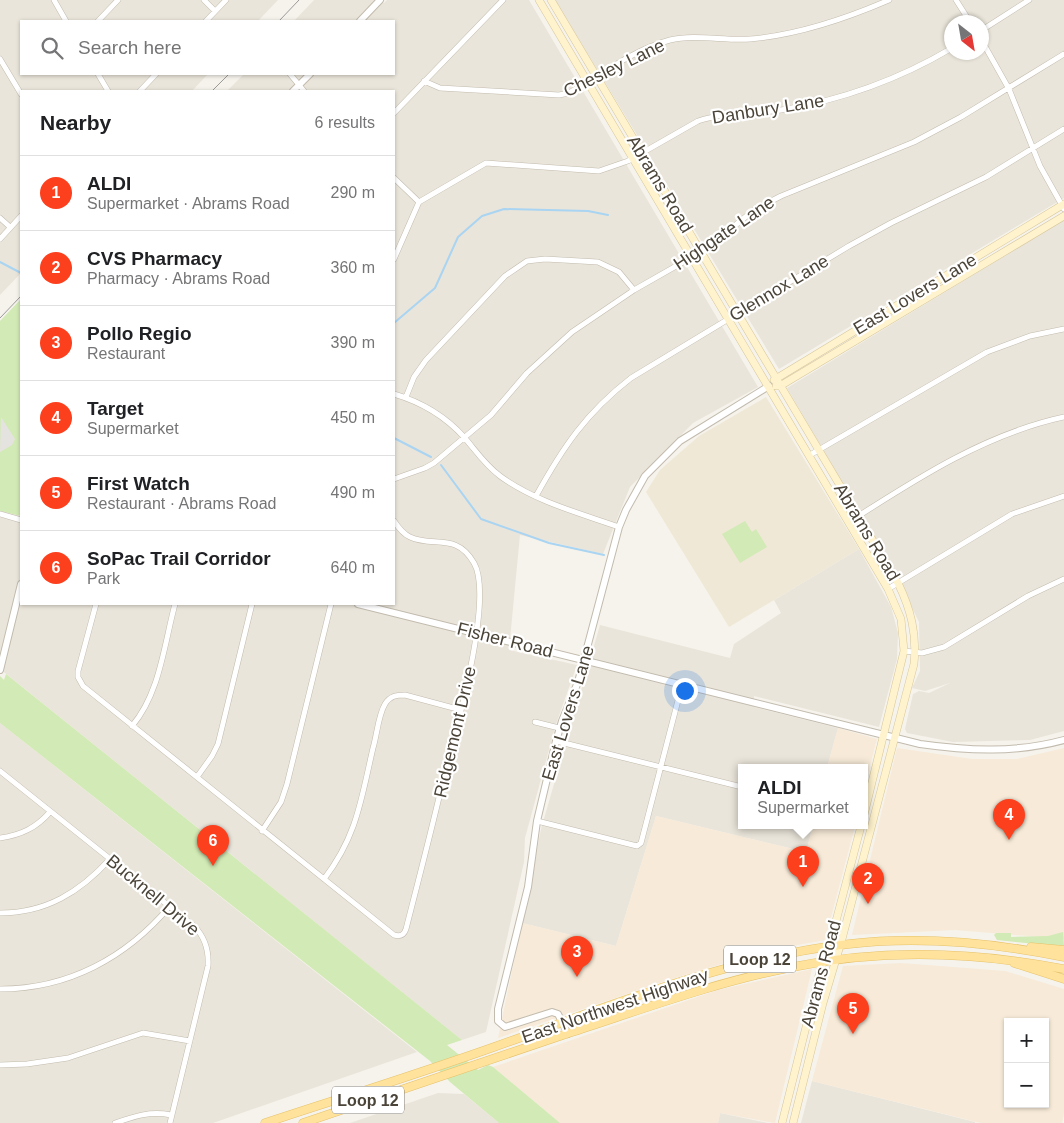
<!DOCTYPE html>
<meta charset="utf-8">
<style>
body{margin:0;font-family:Arial,sans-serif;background:#f6f6f6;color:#202124}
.controls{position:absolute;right:15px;bottom:15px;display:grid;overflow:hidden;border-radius:0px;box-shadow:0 1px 4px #0004}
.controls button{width:45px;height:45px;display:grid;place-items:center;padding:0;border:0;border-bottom:1px solid #e0e0e0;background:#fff;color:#202124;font:25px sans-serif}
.compass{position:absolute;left:944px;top:15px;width:45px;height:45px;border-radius:50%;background:#fff;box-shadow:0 1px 4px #0004;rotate:149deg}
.you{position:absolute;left:684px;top:690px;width:18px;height:18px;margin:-12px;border:4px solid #fff;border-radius:50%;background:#1a73e8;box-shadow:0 0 0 8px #1a73e833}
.badge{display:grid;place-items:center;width:32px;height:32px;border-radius:50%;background:#fc3f1d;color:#fff;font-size:16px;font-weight:700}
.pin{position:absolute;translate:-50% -41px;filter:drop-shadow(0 1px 2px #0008)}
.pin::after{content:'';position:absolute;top:26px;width:18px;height:15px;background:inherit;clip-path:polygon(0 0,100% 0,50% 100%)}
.popup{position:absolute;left:738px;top:764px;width:130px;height:65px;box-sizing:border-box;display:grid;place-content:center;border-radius:0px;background:#fff;filter:drop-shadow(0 1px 4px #0005);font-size:16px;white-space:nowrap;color:#757577}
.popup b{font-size:19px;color:#202124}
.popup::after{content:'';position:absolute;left:50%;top:100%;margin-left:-10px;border:10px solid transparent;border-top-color:#fff}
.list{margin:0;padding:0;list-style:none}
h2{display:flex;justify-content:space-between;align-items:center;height:65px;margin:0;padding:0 20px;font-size:21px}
h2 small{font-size:16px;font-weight:400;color:#757577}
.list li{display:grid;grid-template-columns:32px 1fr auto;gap:15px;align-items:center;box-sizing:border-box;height:75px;padding:0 20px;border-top:1px solid #e0e0e0}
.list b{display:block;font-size:19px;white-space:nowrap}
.list p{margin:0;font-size:16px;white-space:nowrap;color:#757577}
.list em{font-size:16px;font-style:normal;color:#757577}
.icon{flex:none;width:28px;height:28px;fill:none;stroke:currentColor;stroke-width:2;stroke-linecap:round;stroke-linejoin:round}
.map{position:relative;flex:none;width:1064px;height:1123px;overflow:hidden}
.search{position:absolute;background:#fff;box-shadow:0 1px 4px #0004;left:20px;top:20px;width:375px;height:55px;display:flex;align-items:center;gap:12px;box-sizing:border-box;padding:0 18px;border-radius:0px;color:#757577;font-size:19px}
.panel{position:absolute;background:#fff;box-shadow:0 1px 4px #0004;left:20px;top:90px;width:375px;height:515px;border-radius:0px}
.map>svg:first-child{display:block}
</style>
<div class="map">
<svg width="1064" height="1123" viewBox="0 0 1064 1123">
<rect width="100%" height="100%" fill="#f6f3ec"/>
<path fill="#eae5da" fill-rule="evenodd" d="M0 0H278L258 21H21V74H208L192 91H21V273L0 295Z
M314 0H379L384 3 387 0H529L758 387 693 423 630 487 603 554 520 535 509 650 577 665 556 724 525 838 524 862 486 1032 462 1040 0 669V511L21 516V604H394V91H227L244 74H394V21H294Z
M555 0H1064V198L779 369ZM952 22H982V52H952Z
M1064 220V731L1030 740 953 742 907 733 905 729 913 694 919 691 929 693 950 683 925 691 912 688 920 671 919 622 895 573 787 388Z
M859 549 891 607 898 633 897 659 879 727 754 696V707L838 728 827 768H742V826H813L806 852 656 816 616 946 522 923 541 829 600 625 730 658 734 644 781 613 774 600Z
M0 723 417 1052 213 1123H0Z
M812 1081 975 1122V1123H801Z
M438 1093 464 1094 499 1123H350Z
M720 1113 768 1123H718Z"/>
<path fill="#f7ead8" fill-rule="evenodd" d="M838 728 877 739 864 788V768H827Z
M897 748 972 759H1017L1064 748V939L955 930 852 935Z
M656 816 806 852 813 826H855L825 940 765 951 665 981 498 1038 522 923 616 946Z
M901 963 1005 971 1064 989V1113L1062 1123H981L812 1081 843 966ZM1008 1022H1045V1104H1008Z
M812 969 775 1123 720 1113 718 1123H560L493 1067 718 990Z"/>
<path fill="#efe8d6" d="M766 397 859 549 729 627 646 492 660 470 699 436Z"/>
<path fill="#d2eab5" d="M21 299V516L0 511V321Z
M745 521 752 532 756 529 767 547 740 563 722 534Z
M6 674 462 1040 447 1045 478 1070 488 1065 493 1067 560 1123H499L450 1082 430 1061 0 723V676L4 680Z
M1063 932 1064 947 997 940 994 935 996 933H1011V937L1048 936Z"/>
<path fill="#e5e3e0" d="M1 417 15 439 12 445 0 452Z"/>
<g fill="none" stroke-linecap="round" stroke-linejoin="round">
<path stroke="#a9d4f2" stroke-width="2" d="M0 262 21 273
M394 323 435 288 458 237 482 216 504 209 588 211 608 215
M394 438 431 457
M441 465 481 519 549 543 604 555"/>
<defs>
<path id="minor" d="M54 0 66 21
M204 0 215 11
M956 0 970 22
M98 21 118 0
M206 21 226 0
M982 30 1029 0
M982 41 1009 89 1040 166 1064 209
M0 59 21 94
M98 74 108 91
M290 74 304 91
M424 81 440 88 559 95 569 93C602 74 633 50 670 40 694 34 726 41 750 39 798 35 845 19 889 0
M140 91 156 74
M394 113 503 0
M394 178 419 202
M0 218 10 227
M0 239 21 216
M394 259 419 202 486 163 599 171 628 161 698 121C725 112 753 114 781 110 842 100 898 80 952 48
M394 394C421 402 445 416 464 437 476 451 485 465 500 476 534 501 579 513 619 527
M406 397 414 377 426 360 505 276 527 261 545 259 598 262 619 272 634 290
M810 455 987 352 1030 336 1064 329
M394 479 425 468 434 463 491 415 527 373 572 332 634 290 706 249 754 210 781 196 914 142 961 117 1064 54
M536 496C563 447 586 413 631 378L849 246 891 223 986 177 1064 129
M0 514 21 520
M849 522C916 479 985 434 1064 417
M888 589 1012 514 1064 496
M96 604 78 671V677L83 686 394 935C401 937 404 935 406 929 418 882 430 836 441 789 452 745 495 599 474 563 456 532 434 548 410 537 403 534 398 527 394 521
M904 651 922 653 944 647 1028 596 1064 579
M535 722 559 728
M132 726C160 693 164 645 175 604
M556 741 742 787
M0 771 194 926C205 937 209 950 208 966L170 1123
M197 777 212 756 218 744 252 604
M537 821 637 846 641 843 682 685
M262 831 281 802 287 784 331 604
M0 838C21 835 36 828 50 812
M324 879C357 836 361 800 373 748 377 735 378 716 385 704 390 696 396 695 405 695L461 710
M0 913C46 913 80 892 110 859
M0 989C68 989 126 958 170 906
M0 1065 27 1064 68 1058 143 1033 190 1041
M115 1123C135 1116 150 1111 171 1115"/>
<path id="tertiary" d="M360 21 380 0
M293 91 310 74
M358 604 920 744C969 751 1016 753 1064 740
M0 670 21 584
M568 1034 558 1014 552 1012 505 1027 498 1021V1009L528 887 537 821 556 741 562 721 578 682 619 527 626 510 645 476 680 441 769 386"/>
<path id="secondary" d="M539 0 888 589 901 619 904 651 864 815
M551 0 898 583C911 610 917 634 914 664L842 939 823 1003 793 1123
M774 380 1064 204
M776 386H780L1064 216
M782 1123 820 971 831 940 861 826"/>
<path id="primary" d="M1031 947 1064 950
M1014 963 1064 979
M265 1123C341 1098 418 1074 494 1047 607 1007 729 957 849 944 920 936 994 943 1064 957
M303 1123C392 1093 480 1063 569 1033 643 1009 716 982 793 967 881 949 975 952 1064 969"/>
</defs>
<use href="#minor" stroke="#c2bbae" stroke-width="6"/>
<use href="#tertiary" stroke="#c2bbae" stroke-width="8"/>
<use href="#secondary" stroke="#d6c79b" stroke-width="8"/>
<use href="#primary" stroke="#e6c16a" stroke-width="9"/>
<use href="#minor" stroke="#fff" stroke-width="5"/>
<use href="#tertiary" stroke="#fff" stroke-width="6"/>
<use href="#secondary" stroke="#fff3cd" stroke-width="7"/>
<use href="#primary" stroke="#ffe39c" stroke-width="8"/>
<path stroke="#9a9a9a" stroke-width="1" d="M279 21 299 0
M212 91 229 74
M0 318 21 296"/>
</g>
<g text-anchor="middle" stroke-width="4.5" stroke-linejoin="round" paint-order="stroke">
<g fill="#fff" stroke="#817c74" stroke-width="1">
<rect x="724" y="945.5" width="72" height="27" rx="4"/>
<rect x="332" y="1086.5" width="72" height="27" rx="4"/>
</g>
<g font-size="16" font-weight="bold" fill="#4b4439">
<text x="760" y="965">Loop 12</text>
<text x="368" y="1106">Loop 12</text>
</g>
<g font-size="18" fill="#4b4439" stroke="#fff">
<text transform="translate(614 68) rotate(-26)" y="6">Chesley Lane</text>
<text transform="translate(768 109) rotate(-9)" y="6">Danbury Lane</text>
<text transform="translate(660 184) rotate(59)" y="6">Abrams Road</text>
<text transform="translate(724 233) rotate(-34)" y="6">Highgate Lane</text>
<text transform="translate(779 288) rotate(-31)" y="6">Glennox Lane</text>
<text transform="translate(915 294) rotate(-31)" y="6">East Lovers Lane</text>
<text transform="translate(867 532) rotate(59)" y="6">Abrams Road</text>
<text transform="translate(505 640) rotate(14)" y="6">Fisher Road</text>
<text transform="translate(568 713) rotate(-73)" y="6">East Lovers Lane</text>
<text transform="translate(455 732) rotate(-77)" y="6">Ridgemont Drive</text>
<text transform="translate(153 895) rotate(40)" y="6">Bucknell Drive</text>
<text transform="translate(821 974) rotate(-75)" y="6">Abrams Road</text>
<text transform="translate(615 1006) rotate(-19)" y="6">East Northwest Highway</text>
</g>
</g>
</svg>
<div class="controls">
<button>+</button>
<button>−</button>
</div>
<svg class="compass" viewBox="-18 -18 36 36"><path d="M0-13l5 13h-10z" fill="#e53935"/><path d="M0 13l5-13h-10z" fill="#757577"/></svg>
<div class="you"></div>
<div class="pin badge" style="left:803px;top:887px">1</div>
<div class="popup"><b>ALDI</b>Supermarket</div>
<div class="pin badge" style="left:868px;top:904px">2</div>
<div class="pin badge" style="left:577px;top:977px">3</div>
<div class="pin badge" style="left:1009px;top:840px">4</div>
<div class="pin badge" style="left:853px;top:1034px">5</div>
<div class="pin badge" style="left:213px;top:866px">6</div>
<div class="search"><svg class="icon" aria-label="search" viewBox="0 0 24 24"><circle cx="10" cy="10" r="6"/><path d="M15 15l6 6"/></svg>Search here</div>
<section class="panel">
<h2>Nearby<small>6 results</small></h2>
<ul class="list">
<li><span class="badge">1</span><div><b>ALDI</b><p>Supermarket · Abrams Road</p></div><em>290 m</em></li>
<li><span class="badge">2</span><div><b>CVS Pharmacy</b><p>Pharmacy · Abrams Road</p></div><em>360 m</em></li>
<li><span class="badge">3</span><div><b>Pollo Regio</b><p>Restaurant</p></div><em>390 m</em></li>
<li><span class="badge">4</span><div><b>Target</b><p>Supermarket</p></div><em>450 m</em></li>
<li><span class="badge">5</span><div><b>First Watch</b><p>Restaurant · Abrams Road</p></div><em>490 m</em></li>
<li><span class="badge">6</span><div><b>SoPac Trail Corridor</b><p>Park</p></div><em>640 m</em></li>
</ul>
</section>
</div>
